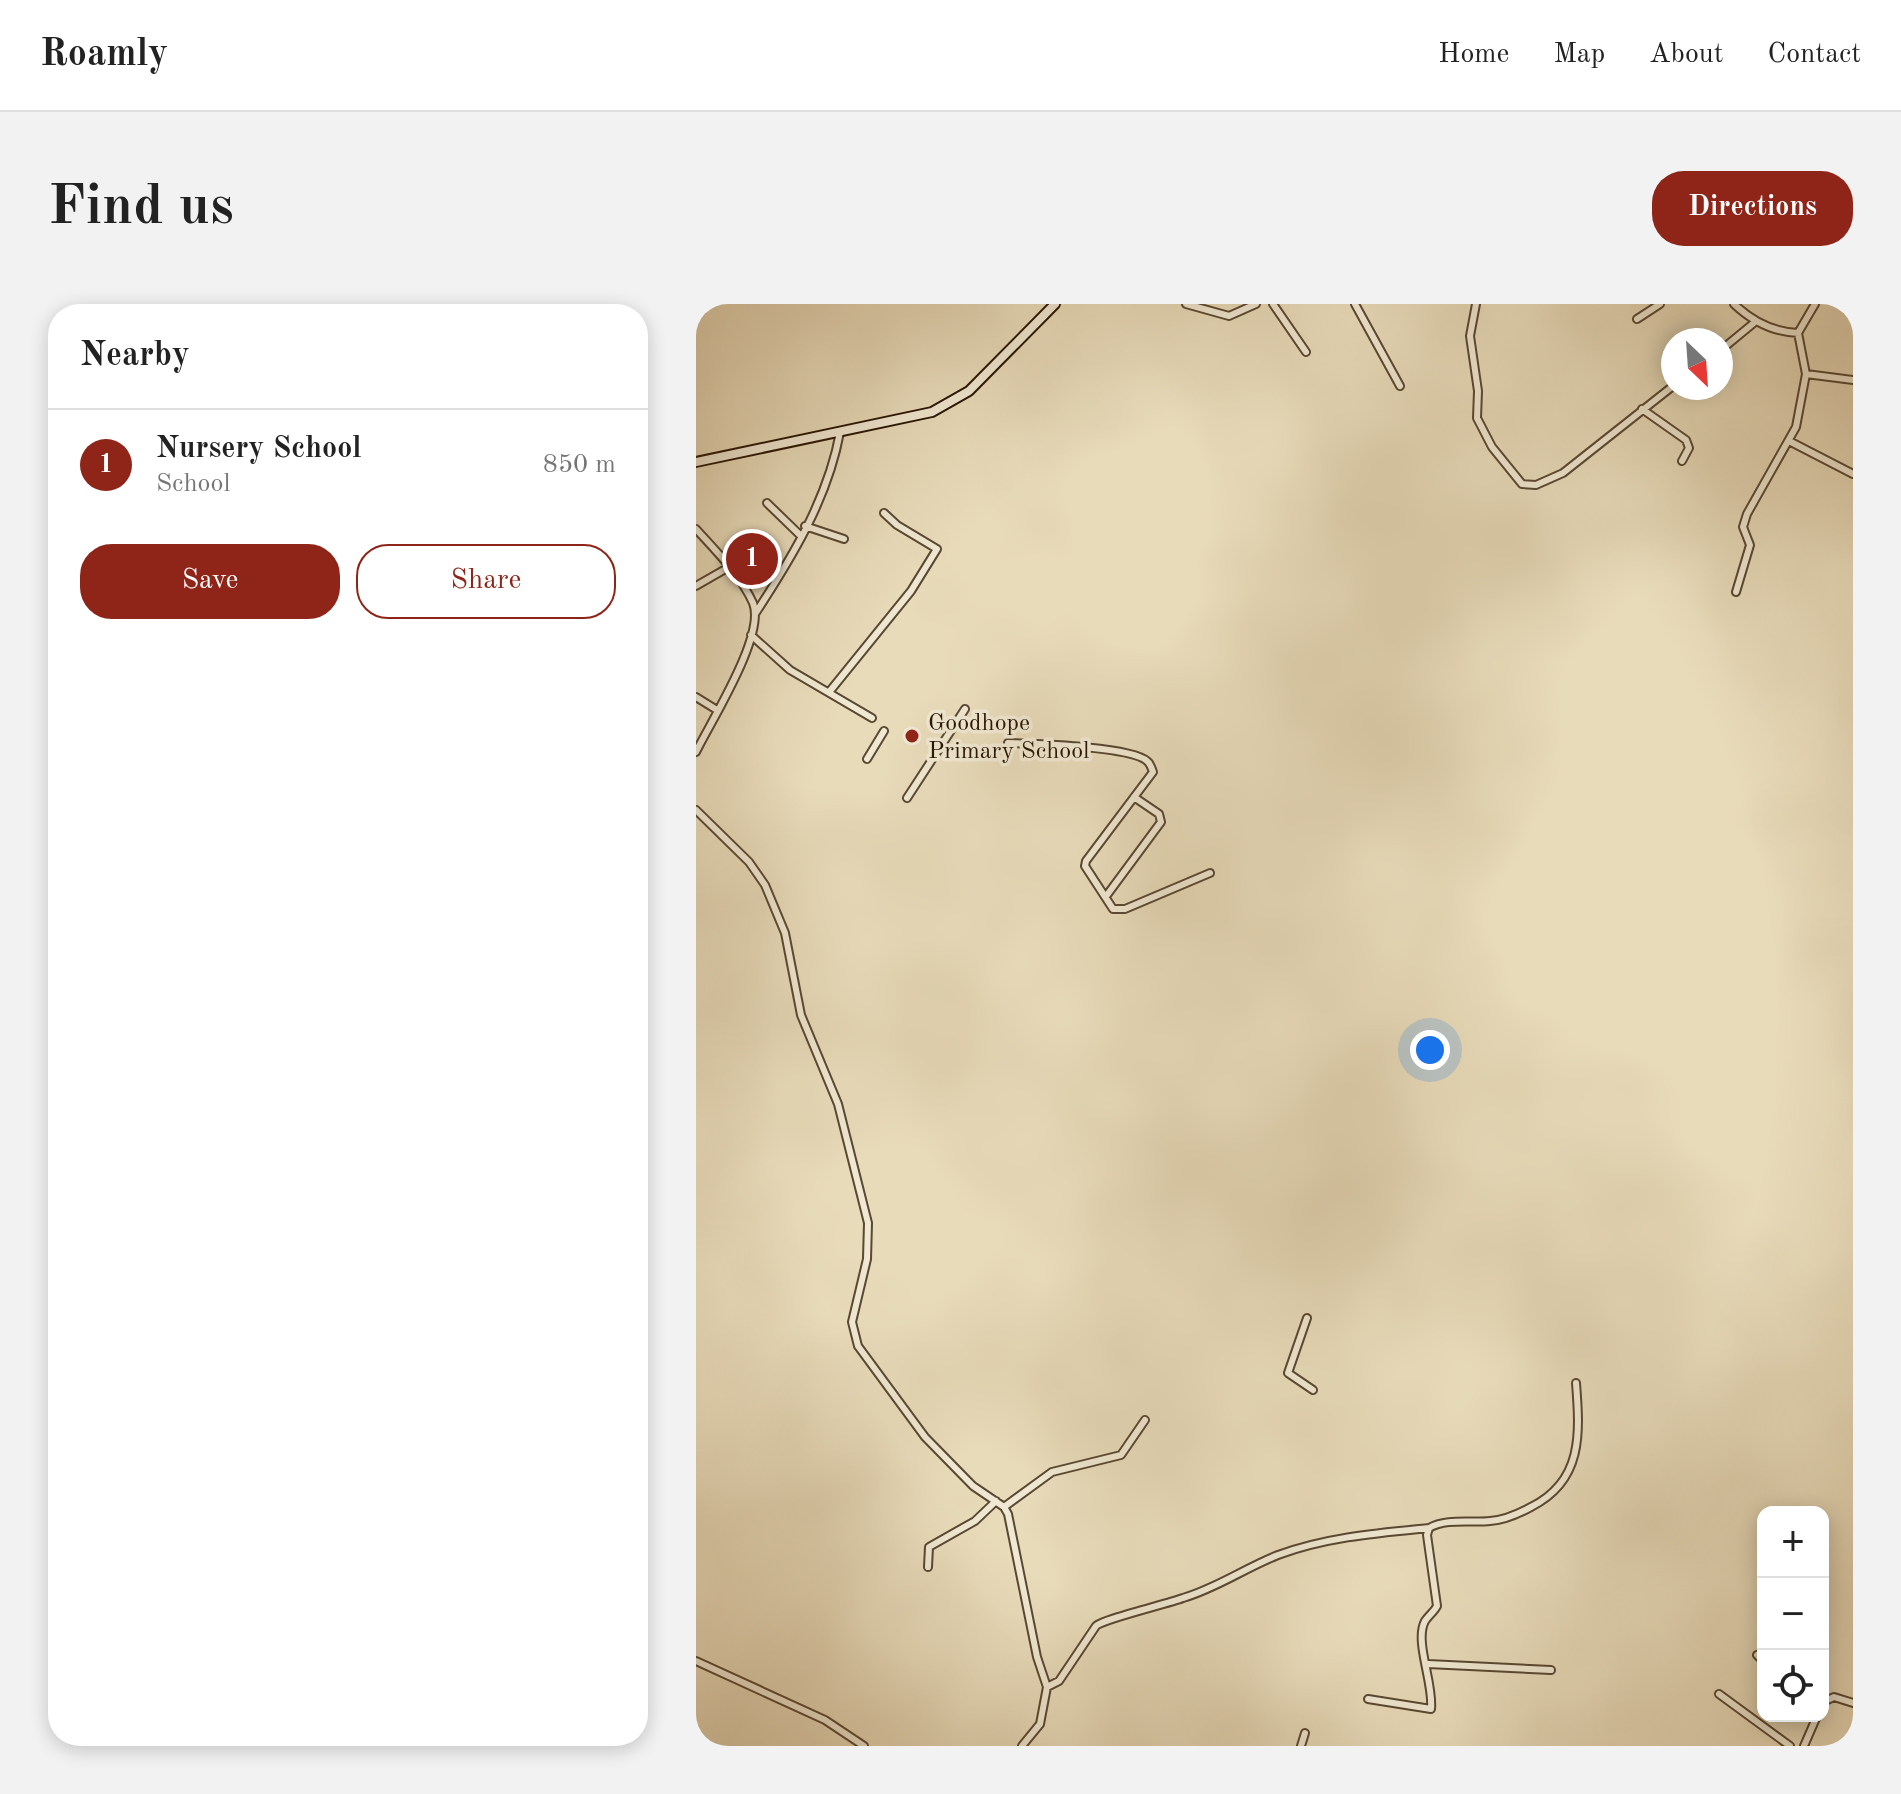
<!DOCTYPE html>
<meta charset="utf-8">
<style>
body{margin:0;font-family:"Old Standard TT",serif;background:#f2f2f2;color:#222}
.controls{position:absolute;right:24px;bottom:24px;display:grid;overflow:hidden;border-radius:16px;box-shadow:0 4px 20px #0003}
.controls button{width:72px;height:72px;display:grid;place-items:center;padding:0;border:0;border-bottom:2px solid #e0e0e0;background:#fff;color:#222;font:40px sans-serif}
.compass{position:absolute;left:965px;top:24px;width:72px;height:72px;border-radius:50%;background:#fff;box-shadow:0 4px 20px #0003;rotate:155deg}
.you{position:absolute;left:734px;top:746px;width:28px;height:28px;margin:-20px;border:6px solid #fff;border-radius:50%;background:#1a73e8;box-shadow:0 0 0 12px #1a73e833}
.badge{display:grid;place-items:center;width:52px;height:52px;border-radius:50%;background:#8f2418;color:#fff;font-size:26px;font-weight:700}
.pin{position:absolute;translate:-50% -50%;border:4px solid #fff;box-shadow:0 2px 8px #0006}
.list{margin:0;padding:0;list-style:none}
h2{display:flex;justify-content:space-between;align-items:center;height:104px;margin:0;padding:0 32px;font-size:34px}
h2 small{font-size:26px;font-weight:400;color:#767676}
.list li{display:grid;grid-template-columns:52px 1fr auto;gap:24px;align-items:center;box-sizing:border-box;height:112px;padding:0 32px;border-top:2px solid #e0e0e0}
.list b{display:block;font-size:30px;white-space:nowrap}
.list p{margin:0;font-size:26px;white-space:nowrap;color:#767676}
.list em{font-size:26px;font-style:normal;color:#767676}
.actions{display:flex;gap:16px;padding:24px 32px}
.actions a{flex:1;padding:18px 0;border:2px solid #8f2418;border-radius:32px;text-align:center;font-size:28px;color:#8f2418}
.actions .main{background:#8f2418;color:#fff}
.icon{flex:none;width:44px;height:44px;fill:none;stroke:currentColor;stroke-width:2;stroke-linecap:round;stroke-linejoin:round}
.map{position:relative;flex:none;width:1157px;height:1442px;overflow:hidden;border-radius:32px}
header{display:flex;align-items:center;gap:48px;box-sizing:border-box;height:112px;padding:0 40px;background:#fff;border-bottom:2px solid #e0e0e0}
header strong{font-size:38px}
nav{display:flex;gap:44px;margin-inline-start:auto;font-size:28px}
.intro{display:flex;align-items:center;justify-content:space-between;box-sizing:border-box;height:192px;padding:0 48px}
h1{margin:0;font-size:56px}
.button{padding:20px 36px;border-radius:32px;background:#8f2418;color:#fff;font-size:28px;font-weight:700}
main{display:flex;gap:48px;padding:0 48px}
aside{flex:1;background:#fff;border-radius:32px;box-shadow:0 4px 20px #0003}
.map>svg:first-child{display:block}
</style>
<header>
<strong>Roamly</strong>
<nav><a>Home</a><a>Map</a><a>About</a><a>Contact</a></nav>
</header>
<div class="intro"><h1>Find us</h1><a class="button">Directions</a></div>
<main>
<aside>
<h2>Nearby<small></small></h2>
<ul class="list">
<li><span class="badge">1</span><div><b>Nursery School</b><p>School</p></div><em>850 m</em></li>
</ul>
<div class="actions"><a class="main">Save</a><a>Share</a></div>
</aside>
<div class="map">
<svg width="1157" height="1442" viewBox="0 0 1157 1442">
<rect width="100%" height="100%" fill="#e8dbba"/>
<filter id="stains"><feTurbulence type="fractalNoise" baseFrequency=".0025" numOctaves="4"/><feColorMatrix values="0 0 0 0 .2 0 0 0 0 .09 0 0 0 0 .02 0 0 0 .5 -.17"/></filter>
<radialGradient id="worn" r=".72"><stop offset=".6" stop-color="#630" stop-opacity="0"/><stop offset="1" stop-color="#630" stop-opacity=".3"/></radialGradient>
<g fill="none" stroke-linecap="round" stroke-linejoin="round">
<defs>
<path id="minor" d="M490 0 533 12 560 0
M577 0 610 48
M659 0 704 82
M780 0 774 32 782 87 781 114 796 143 826 180 840 181 867 169 977 82
M1038 0C1056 17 1076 28 1102 29L1119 0
M941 15 964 0
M1025 46 1059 18
M1110 70 1157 76
M946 105 990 136 993 144 986 157
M1095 138 1157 170
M71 199 105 232
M109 222 148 235
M0 225C20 247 45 272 57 299 70 331 15 417 0 448
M0 282 33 263
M1040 288 1054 241 1047 223 1051 210 1100 123 1110 70 1102 29
M59 310C95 255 132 195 144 128
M55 331 94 366 176 414
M134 387 215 287 241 245 201 221 188 209
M0 393 21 406
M312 439C338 440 434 442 451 457 454 459 456 465 457 468L390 557 389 562 417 605H429L514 569
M171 455 188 427
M211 494 269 405
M0 506 53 558 69 581 89 629 105 711 142 800 172 919 171 955 156 1018 162 1042 229 1133 277 1182 308 1203 312 1210 341 1353 351 1383 344 1420 326 1442
M411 591 465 518 463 510 438 493
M611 1014 592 1069 617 1086
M308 1203 356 1168 425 1151 449 1116
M232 1263 233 1243 279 1217 300 1197
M1061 1351 1067 1357
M0 1357 129 1416 168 1442
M732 1360 855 1366
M351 1383 363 1377 400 1322C407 1315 471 1300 487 1294 521 1284 549 1264 582 1251 631 1233 682 1229 733 1224 750 1214 775 1219 794 1217 809 1216 822 1210 835 1203 887 1177 884 1130 880 1079
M1023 1390 1094 1442
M672 1395 735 1405C738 1380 718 1337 729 1317 733 1311 738 1308 741 1302L731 1231 733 1224
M1127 1398 1138 1393 1157 1399
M605 1442 609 1429
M1108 1442 1121 1412"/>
<path id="secondary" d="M0 158 236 108 273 87 359 0"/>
</defs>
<use href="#minor" stroke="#594832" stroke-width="10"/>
<use href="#secondary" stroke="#291704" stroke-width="12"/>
<use href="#minor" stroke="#f0e8d2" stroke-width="6"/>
<use href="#secondary" stroke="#f0e8d2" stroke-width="8"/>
</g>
<circle fill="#8f2418" stroke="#f0e8d2" stroke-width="3" cx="216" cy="432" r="8"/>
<g text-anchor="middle" stroke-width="7" stroke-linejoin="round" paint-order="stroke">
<g font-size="24" fill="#291704" stroke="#f0e8d2" text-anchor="start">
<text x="232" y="426">Goodhope<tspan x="232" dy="28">Primary School</tspan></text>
</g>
</g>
<rect width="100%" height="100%" filter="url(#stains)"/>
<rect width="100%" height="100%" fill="url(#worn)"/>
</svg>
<div class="controls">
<button>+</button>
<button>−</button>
<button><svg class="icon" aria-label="locate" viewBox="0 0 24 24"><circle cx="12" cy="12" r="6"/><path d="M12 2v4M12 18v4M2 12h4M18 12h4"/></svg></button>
</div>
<svg class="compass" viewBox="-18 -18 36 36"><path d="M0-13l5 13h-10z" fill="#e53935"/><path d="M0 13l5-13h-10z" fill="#767676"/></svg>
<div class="you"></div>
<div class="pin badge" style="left:56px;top:255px">1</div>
</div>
</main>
